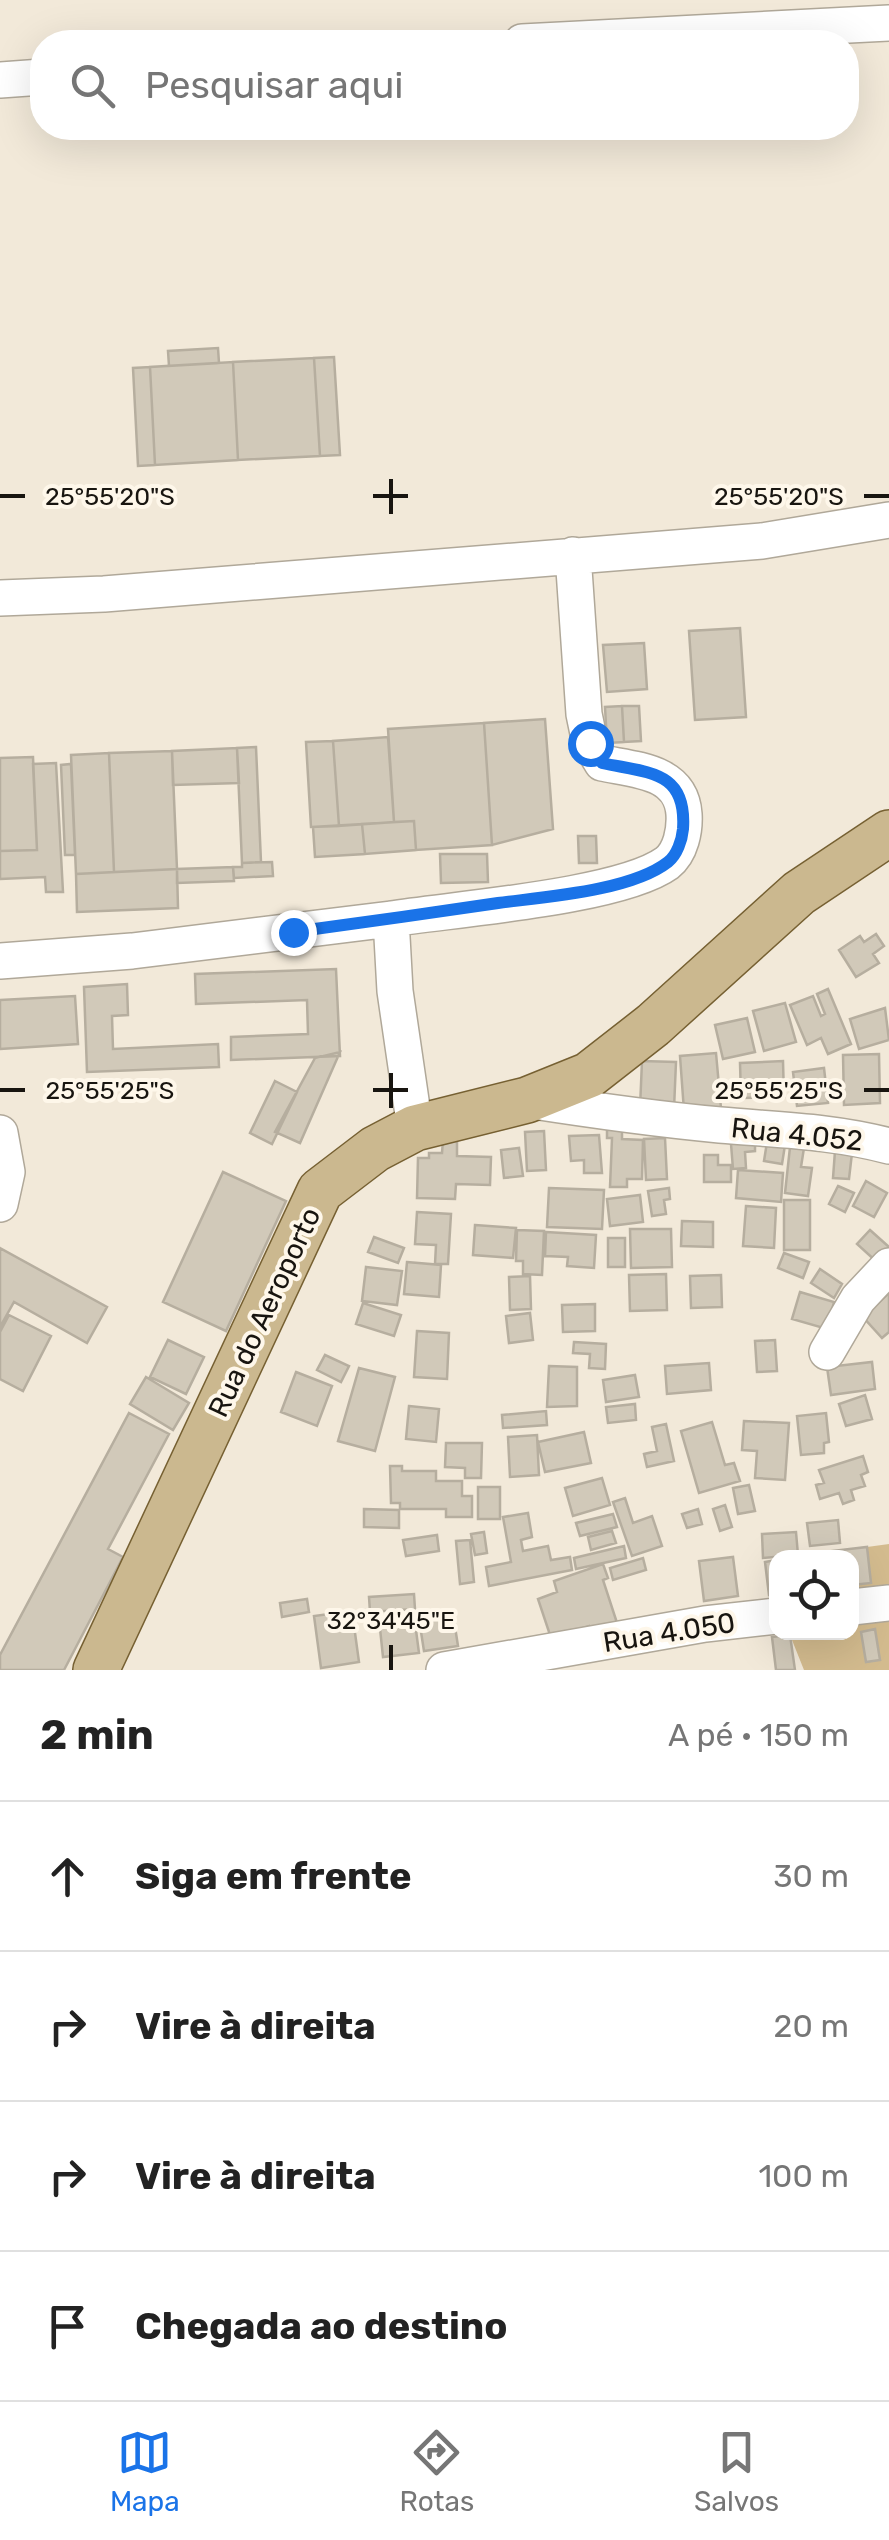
<!DOCTYPE html>
<html lang="pt">
<meta charset="utf-8">
<style>
body{margin:0;font-family:Rubik,sans-serif;background:#f6f6f6;color:#222}
.controls{position:absolute;right:30px;bottom:30px;display:grid;overflow:hidden;border-radius:20px;box-shadow:0 10px 40px #0002}
.controls button{width:90px;height:90px;display:grid;place-items:center;padding:0;border:0;border-bottom:2px solid #e0e0e0;background:#fff;color:#222;font:50px sans-serif}
.stop{position:absolute;width:30px;height:30px;margin:-22px;border:8px solid #1a73e8;border-radius:50%;background:#fff}
.stop.end{background:#1a73e8;border-color:#fff;box-shadow:0 2px 10px #0008}
.list{margin:0;padding:0;list-style:none}
h2{display:flex;justify-content:space-between;align-items:center;height:130px;margin:0;padding:0 40px;font-size:42px}
h2 small{font-size:32px;font-weight:400;color:#767676}
.list li{display:grid;grid-template-columns:65px 1fr auto;gap:30px;align-items:center;box-sizing:border-box;height:150px;padding:0 40px;border-top:2px solid #e0e0e0}
.list b{display:block;font-size:38px;white-space:nowrap}
.list em{font-size:32px;font-style:normal;color:#767676}
.icon{flex:none;width:55px;height:55px;fill:none;stroke:currentColor;stroke-width:2;stroke-linecap:round;stroke-linejoin:round}
.map{position:relative;flex:none;width:889px;height:1670px;overflow:hidden}
.search{position:absolute;background:#fff;box-shadow:0 10px 40px #0002;left:30px;right:30px;top:30px;height:110px;display:flex;align-items:center;gap:25px;box-sizing:border-box;padding:0 35px;border-radius:40px;color:#767676;font-size:38px}
.sheet{height:730px;background:#fff}
nav{display:flex;justify-content:space-around;align-items:center;box-sizing:border-box;height:140px;border-top:2px solid #e0e0e0;background:#fff;font-size:28px;color:#767676}
nav a{display:grid;justify-items:center;gap:5px}
nav .on{color:#1a73e8}
.map>svg:first-child{display:block}
</style>
<div class="map">
<svg width="889" height="1670" viewBox="0 0 889 1670">
<rect width="100%" height="100%" fill="#f2e9d9"/>
<path fill="#d3bb8e" d="M889 1544V1670H804L790 1635 852 1632V1565L867 1547Z"/>
<path fill="#d1c9b9" stroke="#b6ae9f" stroke-width="2.5" d="M218 348 219 363 169 366 168 351Z
M334 357 340 455 320 456 314 358Z
M314 358 320 456 238 460 233 362Z
M233 362 238 460 155 465 150 367Z
M150 367 155 465 138 466 133 368Z
M740 628 746 717 695 720 689 631Z
M644 643 647 689 607 692 603 645Z
M622 706H639L641 741 624 742Z
M622 706 624 742 607 743 605 707Z
M545 719 553 829 492 845 484 723Z
M484 723 492 845 416 850 414 821 394 822 388 729Z
M388 737 394 822 339 826 333 741Z
M333 741 339 826 311 827 306 742Z
M256 747 261 862 242 863 237 748Z
M237 748 239 783 173 785 172 751Z
M172 751 177 869 114 872 109 753Z
M109 753 114 872 76 874 71 755Z
M33 757 37 850 0 851V758Z
M56 763 63 892H46L45 877 0 879V851L37 850 33 764Z
M71 764 75 855H65L61 765Z
M414 821 416 850 365 854 362 824Z
M362 824 365 854 315 857 313 827Z
M578 836H596L597 863H579Z
M440 854H487L488 882 441 883Z
M272 862 273 876 234 878 233 867H242V863Z
M233 867 234 881 177 883V869Z
M177 869 178 908 77 912 76 874Z
M876 934 884 946 873 954 879 963 856 977 839 950 860 936 864 942Z
M336 969 340 1056 231 1060V1037L308 1034 307 1000 196 1004 195 974Z
M127 984 128 1015 112 1016 113 1049 218 1044 219 1067 87 1072 84 987Z
M828 989 851 1044 828 1054 821 1038 807 1045 790 1005 813 996 821 1016 825 1014 817 994Z
M75 996 78 1044 0 1049V1000Z
M785 1003 796 1042 764 1051 753 1011Z
M885 1008 889 1040 859 1049 850 1019Z
M747 1018 755 1052 723 1059 715 1025Z
M340 1052 300 1143 275 1132 315 1058Z
M716 1053 721 1108 684 1111 680 1056Z
M879 1054 880 1103 844 1105 843 1055Z
M642 1061 676 1062 674 1109 640 1108Z
M783 1061 784 1097 741 1098 740 1063Z
M824 1068 828 1103 797 1106 793 1072Z
M275 1081 297 1092 272 1144 250 1133Z
M607 1126 622 1127V1139L643 1140 642 1179H627V1187H610L612 1138H607Z
M544 1131 546 1170 527 1171 525 1132Z
M599 1135 602 1173H584V1160L571 1161 569 1136Z
M665 1138 667 1179 646 1180 644 1139Z
M443 1140 457 1141V1156L491 1157 490 1185 456 1184 455 1199 417 1198 418 1158H429V1153H442Z
M755 1142V1151L745 1152 746 1168 733 1169 731 1144Z
M767 1142 785 1145 782 1164 764 1161Z
M790 1147 804 1148 801 1167 812 1168 808 1196 785 1193Z
M519 1148 523 1176 504 1178 501 1150Z
M835 1151 852 1153 849 1179 833 1178Z
M704 1155H718V1165H731V1182H704Z
M738 1170 783 1173 781 1202 736 1198Z
M223 1172 286 1201 226 1331 163 1302Z
M866 1181 887 1193 874 1217 853 1206Z
M838 1186 854 1193 845 1212 829 1204Z
M549 1188 604 1190 602 1229 547 1227Z
M669 1188 670 1199 664 1200 666 1214 652 1216 648 1191Z
M640 1195 643 1222 610 1226 607 1199Z
M784 1200H810V1250H784Z
M746 1206 776 1208 774 1248 743 1246Z
M417 1212 451 1214 448 1264H435L436 1245 415 1244Z
M682 1221 713 1222V1247L681 1246Z
M475 1225 516 1228 513 1258 473 1255Z
M630 1229H671L672 1267 631 1268Z
M517 1230 544 1231 542 1275 523 1274V1261H516Z
M870 1230 889 1247 878 1263 857 1244Z
M546 1232 596 1235 594 1268 567 1266 568 1257 545 1256Z
M374 1237 404 1248 398 1263 368 1252Z
M608 1238H625V1267H608Z
M0 1248 107 1307 87 1343 14 1302 0 1327Z
M784 1253 809 1262 803 1278 778 1268Z
M407 1262 441 1265 439 1297 404 1294Z
M366 1267 402 1271 397 1305 362 1301Z
M820 1269 842 1284 834 1298 811 1283Z
M666 1274 667 1310 630 1311 629 1275Z
M721 1275 722 1307 691 1308 690 1276Z
M530 1276 531 1309 510 1310 509 1277Z
M800 1292 834 1302 827 1329 792 1319Z
M889 1293V1332L882 1338 863 1317Z
M363 1303 401 1315 394 1336 356 1324Z
M595 1304V1331L563 1332 562 1305Z
M530 1313 533 1340 509 1343 506 1316Z
M9 1315 51 1336 23 1391 0 1379V1332Z
M417 1331 449 1333 447 1379 414 1377Z
M168 1340 204 1357 186 1394 150 1377Z
M775 1340 777 1371 757 1372 755 1341Z
M574 1342 606 1344 605 1369 589 1368 590 1354 573 1353Z
M325 1355 349 1366 341 1382 317 1370Z
M872 1362 875 1389 831 1395 827 1367Z
M709 1363 711 1390 667 1394 665 1366Z
M549 1366 577 1367V1406L547 1407Z
M359 1368 395 1377 375 1451 338 1441Z
M296 1372 332 1386 317 1426 281 1412Z
M635 1375 639 1397 606 1402 603 1380Z
M146 1377 189 1403 173 1430 130 1404Z
M865 1395 872 1419 846 1426 839 1404Z
M635 1404 636 1420 608 1423 606 1407Z
M409 1406 439 1409 436 1442 406 1439Z
M546 1411 547 1425 503 1428 502 1415Z
M129 1413 169 1434 108 1549 123 1557 64 1670H0V1655Z
M826 1413 829 1442 824 1443V1453L801 1455 797 1416Z
M744 1421 789 1423 785 1480 755 1478 757 1451 742 1450Z
M712 1422 725 1465 734 1463 740 1481 699 1493 681 1431Z
M666 1424 674 1461 647 1467 644 1454 657 1451 652 1427Z
M584 1432 591 1463 545 1472 538 1442Z
M537 1435 539 1475 510 1477 508 1437Z
M446 1443H482L481 1478H465V1468L445 1467Z
M863 1456 868 1472 861 1475 865 1486 851 1490 854 1500 843 1504 839 1493 820 1499 816 1485 824 1483 819 1470Z
M390 1466H402V1471H436V1481H462V1496H472V1517H446V1509H400V1503H391Z
M602 1478 610 1505 573 1516 565 1488Z
M749 1485 755 1511 738 1514 733 1488Z
M478 1487H500V1519H478Z
M625 1498 633 1523 652 1516 662 1546 632 1556 613 1502Z
M725 1505 732 1527 720 1531 713 1509Z
M364 1509 399 1510V1528L364 1527Z
M698 1509 702 1524 687 1528 682 1514Z
M528 1513 532 1537 521 1540 523 1551 548 1546 551 1560 570 1557 572 1570 489 1586 486 1567 511 1562 503 1517Z
M613 1514 617 1527 580 1536 576 1523Z
M838 1520 840 1543 810 1546 807 1523Z
M612 1531 616 1543 591 1550 588 1537Z
M484 1532 487 1553 475 1555 471 1534Z
M796 1532 798 1555 763 1558 762 1534Z
M437 1535 439 1551 406 1556 403 1540Z
M470 1540 474 1582 460 1584 456 1541Z
M624 1546 626 1558 576 1569 574 1558Z
M867 1547 871 1583 852 1585V1558H833L832 1551Z
M733 1557 738 1596 704 1601 699 1561Z
M643 1558 646 1570 613 1580 610 1568Z
M776 1560V1594L769 1595 765 1562Z
M603 1564 608 1578 603 1580 619 1629 592 1638 589 1626 551 1638 538 1599 557 1592 554 1581Z
M414 1594 415 1609 370 1612 369 1597Z
M307 1599 309 1612 282 1617 280 1603Z
M352 1611 359 1662 321 1668 314 1616Z
M453 1614 458 1646 424 1651 419 1619Z
M414 1615 419 1653 383 1657 379 1619Z
M875 1629 880 1660 866 1662 861 1632Z
M790 1635 795 1670H776L772 1637Z"/>
<g fill="none" stroke-linecap="round" stroke-linejoin="round">
<defs>
<path id="minor" d="M522 42 889 23
M0 80 42 77
M0 598 104 594 762 541 889 520
M391 919C454 909 620 897 667 863 681 852 685 830 684 814 681 771 636 770 602 763L590 743 584 714 573 555
M0 961 132 951 391 919 395 991 415 1128
M527 1100C591 1110 655 1119 720 1125 777 1130 833 1131 889 1146
M0 1133 7 1172 0 1204
M827 1352 858 1299 889 1266
M852 1607 889 1603
M444 1670 705 1624 776 1616"/>
<path id="major" d="M96 1670 320 1191 375 1149 415 1128 527 1100 589 1075 653 1025 799 893 889 833"/>
</defs>
<use href="#minor" stroke="#b0a899" stroke-width="38"/>
<use href="#major" stroke="#766032" stroke-width="48"/>
<use href="#minor" stroke="#fff" stroke-width="35"/>
<use href="#major" stroke="#cbb88f" stroke-width="45"/>
</g>
<g fill="none" stroke-linecap="round" stroke-linejoin="round">
<path stroke="#1a73e8" stroke-width="12" d="M293 932C361 923 430 913 498 903 544 897 631 891 668 862 677 855 682 840 683 829 687 770 648 773 602 763L590 743"/>
</g>
<path fill="none" stroke="#181510" stroke-width="4" d="M391 479V514M0 496H25M373 496H408M864 496H889M391 1073V1108M0 1090H25M373 1090H408M864 1090H889M391 1645V1670"/>
<g text-anchor="middle" stroke-width="8" stroke-linejoin="round" paint-order="stroke">
<g font-size="28" fill="#181510" stroke="#fef7ea">
<text transform="translate(797 1134) rotate(6)" y="10">Rua 4.052</text>
<text transform="translate(264 1312) rotate(-65)" y="10">Rua do Aeroporto</text>
<text transform="translate(669 1632) rotate(-9)" y="10">Rua 4.050</text>
</g>
</g>
<g font-size="25" text-anchor="middle" fill="#181510" stroke="#fef7ea" stroke-width="8" stroke-linejoin="round" paint-order="stroke">
<text x="110" y="505">25°55'20"S</text>
<text x="779" y="505">25°55'20"S</text>
<text x="110" y="1099">25°55'25"S</text>
<text x="779" y="1099">25°55'25"S</text>
<text x="391" y="1629">32°34'45"E</text>
</g>
</svg>
<div class="controls">
<button><svg class="icon" aria-label="locate" viewBox="0 0 24 24"><circle cx="12" cy="12" r="6"/><path d="M12 2v4M12 18v4M2 12h4M18 12h4"/></svg></button>
</div>
<div class="stop" style="left:590px;top:743px"></div>
<div class="stop end" style="left:293px;top:932px"></div>
<div class="search"><svg class="icon" aria-label="search" viewBox="0 0 24 24"><circle cx="10" cy="10" r="6"/><path d="M15 15l6 6"/></svg>Pesquisar aqui</div>
</div>
<section class="sheet">
<h2>2 min<small>A pé · 150 m</small></h2>
<ul class="list">
<li><svg class="icon" aria-label="ahead" viewBox="0 0 24 24"><path d="M12 20V5M6 11l6-6 6 6"/></svg><div><b>Siga em frente</b></div><em>30 m</em></li>
<li><svg class="icon" aria-label="right" viewBox="0 0 24 24"><path d="M7 20v-9h11M14 6l5 5-5 5"/></svg><div><b>Vire à direita</b></div><em>20 m</em></li>
<li><svg class="icon" aria-label="right" viewBox="0 0 24 24"><path d="M7 20v-9h11M14 6l5 5-5 5"/></svg><div><b>Vire à direita</b></div><em>100 m</em></li>
<li><svg class="icon" aria-label="arrive" viewBox="0 0 24 24"><path d="M6 21V4h12l-3 4 3 4H6"/></svg><div><b>Chegada ao destino</b></div></li>
</ul>
</section>
<nav>
<a class="on"><svg class="icon" aria-label="map" viewBox="0 0 24 24"><path d="M3 6l6-2 6 2 6-2v14l-6 2-6-2-6 2zM9 4v14M15 6v14"/></svg>Mapa</a>
<a><svg class="icon" aria-label="directions" viewBox="0 0 24 24"><path d="M12 3l9 9-9 9-9-9zM9 14v-3h6M13 9l2 2-2 2"/></svg>Rotas</a>
<a><svg class="icon" aria-label="saved" viewBox="0 0 24 24"><path d="M7 4h10v16l-5-4-5 4z"/></svg>Salvos</a>
</nav>
